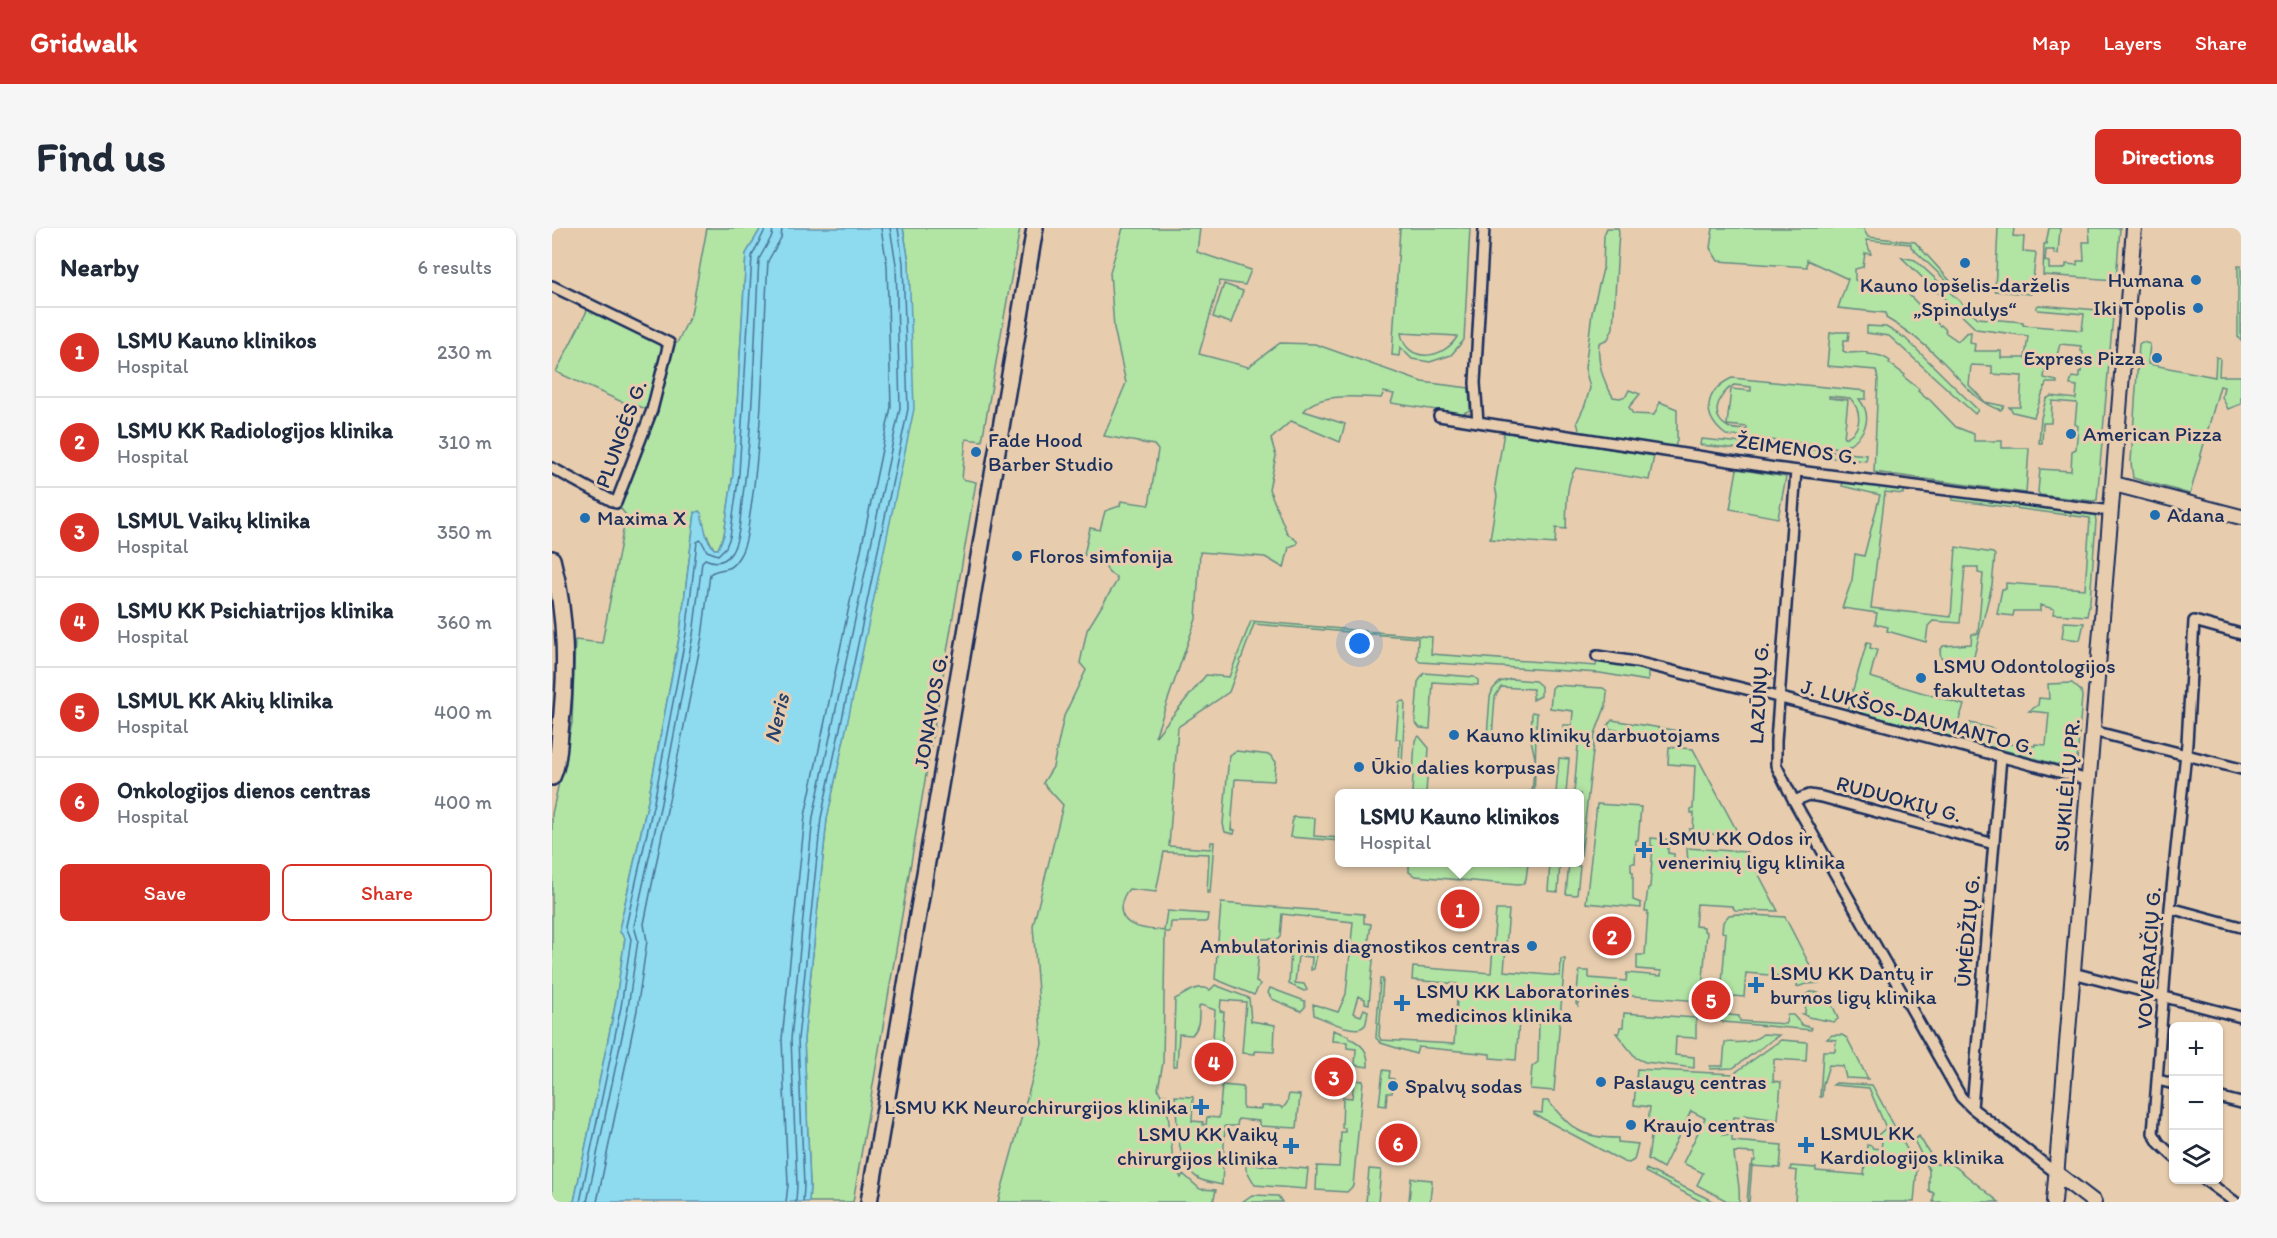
<!DOCTYPE html>
<meta charset="utf-8">
<style>
body{margin:0;font-family:Itim,sans-serif;background:#f6f6f7;color:#1f2937}
.controls{position:absolute;right:18px;bottom:18px;display:grid;overflow:hidden;border-radius:9px;box-shadow:0 2px 4px #0004}
.controls button{width:54px;height:54px;display:grid;place-items:center;padding:0;border:0;border-bottom:2px solid #e0e1e3;background:#fff;color:#1f2937;font:30px sans-serif}
.you{position:absolute;left:808px;top:416px;width:21px;height:21px;margin:-15px;border:4px solid #fff;border-radius:50%;background:#1a73e8;box-shadow:0 0 0 9px #1a73e833}
.badge{display:grid;place-items:center;width:39px;height:39px;border-radius:50%;background:#d93025;color:#fff;font-size:20px;font-weight:700}
.pin{position:absolute;translate:-50% -50%;border:3px solid #fff;box-shadow:0 2px 6px #0006}
.popup{position:absolute;left:783px;top:561px;width:249px;height:78px;box-sizing:border-box;display:grid;place-content:center;border-radius:9px;background:#fff;filter:drop-shadow(0 2px 4px #0005);font-size:20px;white-space:nowrap;color:#747a83}
.popup b{font-size:22px;color:#1f2937}
.popup::after{content:'';position:absolute;left:50%;top:100%;margin-left:-12px;border:12px solid transparent;border-top-color:#fff}
.list{margin:0;padding:0;list-style:none}
h2{display:flex;justify-content:space-between;align-items:center;height:78px;margin:0;padding:0 24px;font-size:26px}
h2 small{font-size:20px;font-weight:400;color:#747a83}
.list li{display:grid;grid-template-columns:39px 1fr auto;gap:18px;align-items:center;box-sizing:border-box;height:90px;padding:0 24px;border-top:2px solid #e0e1e3}
.list b{display:block;font-size:22px;white-space:nowrap}
.list p{margin:0;font-size:20px;white-space:nowrap;color:#747a83}
.list em{font-size:20px;font-style:normal;color:#747a83}
.actions{display:flex;gap:12px;padding:18px 24px}
.actions a{flex:1;padding:14px 0;border:2px solid #d93025;border-radius:9px;text-align:center;font-size:21px;color:#d93025}
.actions .main{background:#d93025;color:#fff}
.icon{flex:none;width:33px;height:33px;fill:none;stroke:currentColor;stroke-width:2;stroke-linecap:round;stroke-linejoin:round}
.map{position:relative;flex:none;width:1689px;height:974px;overflow:hidden;border-radius:9px}
header{display:flex;align-items:center;gap:36px;box-sizing:border-box;height:84px;padding:0 30px;background:#d93025;color:#fff}
header strong{font-size:28px}
nav{display:flex;gap:33px;margin-inline-start:auto;font-size:21px}
.intro{display:flex;align-items:center;justify-content:space-between;box-sizing:border-box;height:144px;padding:0 36px}
h1{margin:0;font-size:42px}
.button{padding:15px 27px;border-radius:9px;background:#d93025;color:#fff;font-size:21px;font-weight:700}
main{display:flex;gap:36px;padding:0 36px}
aside{flex:1;background:#fff;border-radius:9px;box-shadow:0 2px 4px #0004}
.map>svg:first-child{display:block}
</style>
<header>
<strong>Gridwalk</strong>
<nav><a>Map</a><a>Layers</a><a>Share</a></nav>
</header>
<div class="intro"><h1>Find us</h1><a class="button">Directions</a></div>
<main>
<aside>
<h2>Nearby<small>6 results</small></h2>
<ul class="list">
<li><span class="badge">1</span><div><b>LSMU Kauno klinikos</b><p>Hospital</p></div><em>230 m</em></li>
<li><span class="badge">2</span><div><b>LSMU KK Radiologijos klinika</b><p>Hospital</p></div><em>310 m</em></li>
<li><span class="badge">3</span><div><b>LSMUL Vaikų klinika</b><p>Hospital</p></div><em>350 m</em></li>
<li><span class="badge">4</span><div><b>LSMU KK Psichiatrijos klinika</b><p>Hospital</p></div><em>360 m</em></li>
<li><span class="badge">5</span><div><b>LSMUL KK Akių klinika</b><p>Hospital</p></div><em>400 m</em></li>
<li><span class="badge">6</span><div><b>Onkologijos dienos centras</b><p>Hospital</p></div><em>400 m</em></li>
</ul>
<div class="actions"><a class="main">Save</a><a>Share</a></div>
</aside>
<div class="map">
<svg width="1689" height="974" viewBox="0 0 1689 974">
<rect width="100%" height="100%" fill="#e7cdae"/>
<filter id="ink" filterUnits="userSpaceOnUse"><feTurbulence type="fractalNoise" baseFrequency=".0167" numOctaves="2"/><feDisplacementMap in="SourceGraphic" scale="12" xChannelSelector="R" yChannelSelector="G"/><feConvolveMatrix kernelMatrix="1 2 1 2 8 2 1 2 1" color-interpolation-filters="sRGB"/></filter>
<g filter="url(#ink)">
<path fill="#b2e4a4" stroke="#668a81" stroke-width="1.5" fill-rule="evenodd" d="M155 0H209L194 26 181 246 172 307 166 321H162L143 285 128 405 96 573 68 697V704L73 710 63 778 22 974H0V586L20 495 23 412 50 415 74 287 64 275 99 182 68 173 4 144 38 77 117 115H125L139 86Z
M351 0H468L430 213 414 211 410 251 424 254 301 974H257L258 958 252 811 275 591 321 370 357 34Z
M571 0H648L645 24 699 42 693 57 668 53 647 126 696 139 728 115 763 116 870 154 917 160 918 182 910 186 839 175 842 166 832 164 829 170C807 169 766 164 752 183L793 196 788 214 739 193 719 211 724 228 717 261 735 305 745 313V316L737 319 732 340 713 329 648 324 644 391 603 509 654 447 677 449 699 393 880 409 879 426 1044 438 1045 431 1096 440V453L1048 445 868 434 865 431 866 410 702 396 677 464 626 499 617 618 658 621 659 614H662L658 665H655L657 626 612 624 604 664 577 661C572 666 570 672 569 679 569 701 596 701 612 703L615 683 656 686 655 693 653 694H619L618 704H613L611 835 606 861 609 867H614L621 932 629 950 631 946 648 961 664 962 661 974H446L490 816 481 698 511 577 491 555 501 539 512 488 534 442 528 435 535 402 565 353 564 349 557 345 550 331 532 327 538 300 548 302 553 283 568 278 569 273 597 277 606 222 602 217 552 208 574 155 562 100 558 44Z
M848 0H918L912 112 899 127 878 134 860 131 848 119 847 128 840 127ZM849 105 905 108V109C891 132 854 136 849 105Z
M1055 0H1066L1067 3 1061 100 1056 111 1047 115C1045 134 1051 153 1061 169L1068 170 1074 168 1077 162 1088 166 1077 179 1081 186 1102 187 1108 174 1125 181V212L1123 219 1028 205 1025 194 1033 177 1038 160 1033 140 1040 85 1051 41 1052 7Z
M1161 0H1311L1316 9 1363 14 1401 56 1432 59 1431 64 1404 62 1359 19V16L1314 12 1319 26 1313 25 1311 39 1303 41V52L1308 54 1327 53V55L1344 54 1388 98 1389 97 1394 102 1393 104 1406 113 1414 105 1419 104 1418 115 1423 116 1422 123H1449V130H1473L1476 108 1424 101 1349 29 1363 32 1426 90 1471 94V97L1530 102 1532 86 1486 82 1484 79 1487 77 1558 83 1561 88 1545 272 1541 273 1488 267 1486 264 1488 241 1519 243 1520 223 1524 221 1526 198 1523 196 1525 175 1500 173 1499 195H1491L1490 215H1487L1489 190 1494 171 1499 168 1524 171 1525 158 1518 157 1520 149 1527 150V144H1529L1531 124 1529 123V118L1508 116 1504 131H1494L1492 150 1505 153V155H1494L1482 189 1461 184 1457 179H1468L1470 148 1440 146V138L1419 137 1417 157 1433 174 1452 178 1449 182C1423 175 1409 151 1390 133 1373 116 1355 102 1334 90V85L1286 80 1296 51 1255 32V39L1166 33 1158 20Z
M1446 0H1462L1461 8 1472 9 1471 23 1483 24 1484 26 1479 66 1443 63Z
M1497 0H1508L1506 26H1502V22H1494L1493 33 1497 34V41H1510L1514 39V36L1525 37V33H1532L1531 14H1538L1537 0H1568L1564 52 1491 47 1492 16H1494Z
M1686 38H1689V113L1686 109Z
M672 56 691 63 679 95 661 89Z
M1315 98 1334 99 1353 110 1426 182 1423 186 1337 108 1315 105Z
M1285 104H1297L1296 112H1292L1291 123 1296 125 1315 124V126C1324 127 1331 127 1338 133L1337 135 1353 147 1352 149 1367 161 1366 163 1375 171 1376 170 1404 199 1422 206V213H1450V220H1477L1474 265 1322 244 1326 151 1324 142 1275 138 1278 105Z
M1590 114 1598 116 1596 136 1663 149 1664 129 1668 130 1667 148H1689V176L1676 181 1670 169 1672 159 1668 158 1638 266 1581 250 1579 234 1587 116Z
M1180 150 1314 163V171H1307C1324 192 1310 213 1288 220L1174 207C1149 188 1152 163 1180 150ZM1182 157 1199 159V163L1179 161 1175 197 1195 199V202C1189 201 1181 202 1176 199 1156 188 1167 165 1182 157ZM1277 168 1298 170C1310 183 1311 203 1292 210L1296 172 1277 170Z
M952 204 1102 228 1097 252 1024 240C1013 254 1015 283 1014 301L1004 300 1003 316 938 311 945 268 943 258Z
M1149 211 1315 227 1314 233 1148 217Z
M1185 241 1234 249 1226 290 1178 281Z
M1291 254 1351 262V266L1333 264 1319 380 1399 389 1404 319 1441 325 1443 327 1440 357 1420 436H1415L1414 438 1389 430 1388 423 1391 418 1419 416 1420 406H1426L1431 346 1426 345V339H1413L1408 395 1381 393 1376 398 1374 414 1335 403 1336 399 1323 396 1325 385 1290 380 1300 352 1303 326 1312 328 1328 267 1290 258Z
M1402 268 1543 287 1544 293 1538 373 1535 388 1501 386 1502 381 1488 377V383H1462L1461 388 1445 386 1450 361H1454V355L1533 361 1538 290 1400 272Z
M1512 394 1532 395 1528 412 1510 410Z
M1315 414 1319 415 1318 420 1325 422 1318 449 1412 477 1401 509 1295 482Z
M872 445 922 449 926 452V457L881 454 878 501 868 500 863 494 866 454Z
M959 451 983 453 989 458V468L981 472V461L949 459 943 469 940 509 947 510 946 515H939L935 509 938 469 941 461 948 454Z
M1520 455 1529 463 1530 468 1525 533 1524 537 1518 540 1414 512 1418 495 1442 501 1441 515 1483 518V516L1494 517 1497 485 1477 483 1486 477 1487 470 1497 471 1496 456Z
M1003 457 1051 460 1055 463 1054 477 1043 506 1029 628 1028 566 1022 565 1026 517 1021 507 1011 505V497H1020L1021 483 998 480 1000 460Z
M851 473 853 474 850 536H847L848 511H844L847 474Z
M980 484 985 485C983 512 984 539 982 566L980 565 983 530 979 512Z
M1060 492 1133 504 1135 505 1129 510 1057 501 1056 497Z
M867 508 877 520 874 565H860L863 512Z
M1117 519 1141 521 1187 607 1137 605V601H1141L1142 585H1139V581H1141L1143 538 1116 536Z
M684 523 718 527 724 534 722 553 683 551 679 602H683L682 606 673 604 671 596 677 527Z
M1007 530 1017 531 1014 565H1004Z
M1045 576 1089 579 1086 612H1084L1083 635H1079V643L1081 644V672L1089 675V680L1034 675Z
M741 589 763 590 762 608 788 610V613L738 609Z
M1099 610 1120 612V617H1116V625L1122 626V636L1136 637 1135 620 1195 624 1226 683 1183 682 1180 678 1145 676 1143 698 1152 699V703L1155 704 1149 773 1027 764 1026 778 1024 776 1027 743H1037V750L1074 753 1075 745 1109 748V743L1085 741V727H1093L1096 683H1093L1096 660 1098 659 1101 618H1099Z
M857 635V634L976 635 974 651 971 656 966 657 863 648 857 644Z
M998 635H1008L1006 664 996 663Z
M1017 635V637L1028 638 1025 667 1014 666Z
M669 675 812 686V695L819 696 817 711 822 722 817 776 813 775V771L806 768 801 785 809 788 812 781 816 783C815 787 815 794 813 797 805 808 772 791 762 787L761 776 786 784 794 766 801 694 730 686 728 709 726 711H708L704 754 708 756 702 767 663 751Z
M944 682H957L952 743 1008 748 1009 731H1013L1002 863 978 861 980 839 986 834 987 795 967 793 964 832 938 830V826L866 819 864 826 829 815 824 810 828 751H831L827 808 829 812 902 816 906 756 860 752 861 739 939 745Z
M1185 686 1233 689 1267 755 1254 756 1245 759 1246 747H1241L1240 749 1194 745 1192 769 1169 767 1174 705 1170 704 1171 694 1177 687Z
M739 721 762 722 765 726 762 741 759 742 760 729 746 728 743 755 752 756 755 762 752 763 737 756Z
M663 757 697 770 699 793 723 797 722 824 703 823V826L690 825 694 774 669 772 668 783 672 784 669 826 660 825 663 782 649 777 647 779C647 791 648 798 640 807L627 806 625 838H621L623 771C634 766 646 755 658 762Z
M718 760 753 773V779L749 783 720 771 716 765Z
M1259 764C1273 763 1283 780 1286 791L1282 794 1256 789 1251 786H1253L1254 771 1251 770 1254 766Z
M1072 785 1144 790V810L1124 809 1123 827 1142 829V840L1093 834 1084 830 1064 805H1067L1068 799H1071Z
M1167 786 1187 788 1188 793 1234 796 1235 787H1241L1250 797 1260 800 1259 802 1171 794 1166 792Z
M781 802 797 808V810C810 816 817 823 816 839L803 837 804 821 795 820V814L780 813Z
M1211 806 1227 807 1181 840 1158 841V838H1171L1173 814C1188 815 1199 816 1211 806Z
M1280 807H1290L1295 810 1316 851 1294 850 1291 838 1277 837 1271 856 1270 869H1268L1271 823H1283L1284 812 1275 811Z
M1229 812 1255 814 1254 833 1222 831 1221 853 1229 854 1226 892 1192 887 1191 890 1182 889 1181 894 1173 892 1171 907 1180 906V913L1230 917 1228 940 1200 938 1197 974H1195L1198 938H1200L1201 933H1203V925L1182 924C1183 943 1189 955 1187 974H1177L1145 957 1151 945 1131 935 1153 890 1139 883 1111 940 1096 931 1100 902 1091 900 1092 894H1096L1098 879 1082 877 1085 841 1181 846Z
M831 842 838 843 837 850 842 851 840 865H835L834 878 827 877Z
M802 852 811 853 801 958 795 964 764 962 765 938 787 939 789 904H793V900H790L791 869 800 870Z
M1284 855 1320 857 1365 940 1362 974H1243L1245 943 1238 942 1239 938 1264 940V943L1312 947 1315 917 1320 918V920L1329 921 1330 913 1325 912 1326 907 1334 900 1317 860 1281 857Z
M670 857 691 859V880L709 881V878H727L731 880 735 875 737 866 748 867 745 900 707 898V893L686 891 685 898H673L670 957C662 955 653 954 647 951 622 935 626 893 623 868L641 869 640 893 651 894V897H654L655 889 667 890Z
M991 873H996C1020 901 1028 910 1066 910V914L1086 916 1082 932 1077 935 1072 934 982 886V884L990 885Z
M1367 908 1384 936H1400L1447 974H1381L1382 965 1377 963V942L1362 912Z
M694 936 756 941 754 961 703 957 694 941Z
M817 941 829 942 826 974H814Z
M1094 941 1163 974H1150L1093 944Z
M859 950 880 952 878 974H857Z
M700 967 726 968 730 974H690Z"/>
<path fill="#8edaef" stroke="#6096b5" stroke-width="1.5" d="M209 0H351L357 34 362 181 275 591 252 811 258 958 257 974H22L63 778 73 710 68 704V697L96 573 128 405 143 285 147 283 149 285 155 310 162 321H166L172 307 181 246 194 26Z"/>
<g fill="none" stroke-linecap="round" stroke-linejoin="round">
<path stroke="#497398" stroke-width="1.5" d="M28 974 69 779 79 711 74 698 102 574 134 406 145 314 149 312 155 323 166 327 174 319 178 309 187 246 200 28 214 0
M35 974 76 780 86 712 82 698 109 575 141 407 150 334 153 331C164 336 173 335 180 324 188 310 188 290 190 274 202 194 202 111 207 31L220 8 221 0
M45 974 85 782 95 713 92 696 150 409 158 346C169 338 176 347 187 329 196 315 196 296 199 280 211 199 211 115 216 33L229 10 230 0
M234 974 236 957 230 811 253 588 339 179 335 37 329 0
M244 974 245 957 239 811 261 589 348 180 344 36 338 0
M251 974 252 958 246 811 269 590 356 181 351 35 346 0"/>
<defs>
<path id="street" d="M0 58 117 115 100 182 64 275 0 240
M887 188 1223 240 1559 283
M926 194 923 155 932 0
M1244 243 1224 513V537L1242 573 1409 869 1420 880 1504 945
M1045 428 1084 434 1214 466 1537 552
M1541 503 1689 541
M1242 573 1257 567 1270 569 1442 616
M1618 680 1689 699
M1521 745 1689 789
M1606 852 1622 856
M1666 869 1689 875
M1420 880 1449 529
M1622 929 1607 915 1601 905 1618 680 1635 515 1642 393 1689 406
M1653 952 1683 974"/>
<path id="secondary" d="M1562 256 1689 289
M1504 945 1542 974
M1502 974 1582 0"/>
<path id="primary" d="M0 331C15 389 15 445 8 504 7 519 6 536 0 549
M317 974 483 0"/>
</defs>
<use href="#street" stroke="#1b2f5e" stroke-width="14"/>
<use href="#secondary" stroke="#1b2f5e" stroke-width="18"/>
<use href="#primary" stroke="#1b2f5e" stroke-width="20"/>
<use href="#street" stroke="#e7cdae" stroke-width="9"/>
<use href="#secondary" stroke="#e7cdae" stroke-width="14"/>
<use href="#primary" stroke="#e7cdae" stroke-width="15"/>
</g>
</g>
<g fill="#1f6fb2" stroke="#e7cdae" stroke-width="2">
<circle cx="1413" cy="35" r="6"/>
<circle cx="1644" cy="52" r="6"/>
<circle cx="1646" cy="80" r="6"/>
<circle cx="1605" cy="130" r="6"/>
<circle cx="1519" cy="206" r="6"/>
<circle cx="424" cy="224" r="6"/>
<circle cx="1603" cy="287" r="6"/>
<circle cx="33" cy="290" r="6"/>
<circle cx="465" cy="328" r="6"/>
<circle cx="1369" cy="450" r="6"/>
<circle cx="902" cy="507" r="6"/>
<circle cx="807" cy="539" r="6"/>
<path d="M1089 613h6v6h6v6h-6v6h-6v-6h-6v-6h6z"/>
<circle cx="980" cy="718" r="6"/>
<path d="M1201 748h6v6h6v6h-6v6h-6v-6h-6v-6h6z"/>
<path d="M847 766h6v6h6v6h-6v6h-6v-6h-6v-6h6z"/>
<circle cx="1049" cy="854" r="6"/>
<circle cx="841" cy="858" r="6"/>
<path d="M646 870h6v6h6v6h-6v6h-6v-6h-6v-6h6z"/>
<circle cx="1079" cy="897" r="6"/>
<path d="M1251 908h6v6h6v6h-6v6h-6v-6h-6v-6h6z"/>
<path d="M736 909h6v6h6v6h-6v6h-6v-6h-6v-6h6z"/>
</g>
<g text-anchor="middle" stroke-width="6" stroke-linejoin="round" paint-order="stroke">
<g font-size="21" fill="#1b2f5e" stroke="#e7cdae" text-anchor="start">
<text x="1632" y="59" text-anchor="end">Humana</text>
<text x="1413" y="64" text-anchor="middle">Kauno lopšelis-darželis<tspan x="1413" dy="24">„Spindulys“</tspan></text>
<text x="1634" y="87" text-anchor="end">Iki Topolis</text>
<text x="1593" y="137" text-anchor="end">Express Pizza</text>
<text x="1531" y="213">American Pizza</text>
<text x="436" y="219">Fade Hood<tspan x="436" dy="24">Barber Studio</tspan></text>
<text x="1615" y="294">Adana</text>
<text x="45" y="297">Maxima X</text>
<text x="477" y="335">Floros simfonija</text>
<text x="1381" y="445">LSMU Odontologijos<tspan x="1381" dy="24">fakultetas</tspan></text>
<text x="914" y="514">Kauno klinikų darbuotojams</text>
<text x="819" y="546">Ūkio dalies korpusas</text>
<text x="1106" y="617">LSMU KK Odos ir<tspan x="1106" dy="24">venerinių ligų klinika</tspan></text>
<text x="968" y="725" text-anchor="end">Ambulatorinis diagnostikos centras</text>
<text x="1218" y="752">LSMU KK Dantų ir<tspan x="1218" dy="24">burnos ligų klinika</tspan></text>
<text x="864" y="770">LSMU KK Laboratorinės<tspan x="864" dy="24">medicinos klinika</tspan></text>
<text x="1061" y="861">Paslaugų centras</text>
<text x="853" y="865">Spalvų sodas</text>
<text x="636" y="886" text-anchor="end">LSMU KK Neurochirurgijos klinika</text>
<text x="1091" y="904">Kraujo centras</text>
<text x="1268" y="912">LSMUL KK<tspan x="1268" dy="24">Kardiologijos klinika</tspan></text>
<text x="726" y="913" text-anchor="end">LSMU KK Vaikų<tspan x="726" dy="24">chirurgijos klinika</tspan></text>
</g>
<g font-size="21" fill="#1b2f5e" stroke="#e7cdae">
<text transform="translate(69 206) rotate(-70)" y="7">PLUNGĖS G.</text>
<text transform="translate(1245 221) rotate(8)" y="7">ŽEIMENOS G.</text>
<text transform="translate(1207 465) rotate(-87)" y="7">LAZŪNŲ G.</text>
<text transform="translate(379 483) rotate(-80)" y="7">JONAVOS G.</text>
<text transform="translate(1366 489) rotate(15)" y="7">J. LUKŠOS-DAUMANTO G.</text>
<text transform="translate(1515 557) rotate(-85)" y="7">SUKILĖLIŲ PR.</text>
<text transform="translate(1347 571) rotate(15)" y="7">RUDUOKIŲ G.</text>
<text transform="translate(1416 703) rotate(-85)" y="7">ŪMĖDŽIŲ G.</text>
<text transform="translate(1597 730) rotate(-86)" y="7">VOVERAIČIŲ G.</text>
</g>
<g font-size="22" font-style="italic" fill="#26406c" stroke="#e7cdae">
<text transform="translate(224 490) rotate(-77)" y="8">Neris</text>
</g>
</g>
</svg>
<div class="controls">
<button>+</button>
<button>−</button>
<button><svg class="icon" aria-label="layers" viewBox="0 0 24 24"><path d="M12 4l9 5-9 5-9-5zM3 14l9 5 9-5"/></svg></button>
</div>
<div class="you"></div>
<div class="pin badge" style="left:908px;top:681px">1</div>
<div class="popup"><b>LSMU Kauno klinikos</b>Hospital</div>
<div class="pin badge" style="left:1060px;top:708px">2</div>
<div class="pin badge" style="left:782px;top:849px">3</div>
<div class="pin badge" style="left:662px;top:834px">4</div>
<div class="pin badge" style="left:1159px;top:772px">5</div>
<div class="pin badge" style="left:846px;top:915px">6</div>
</div>
</main>
